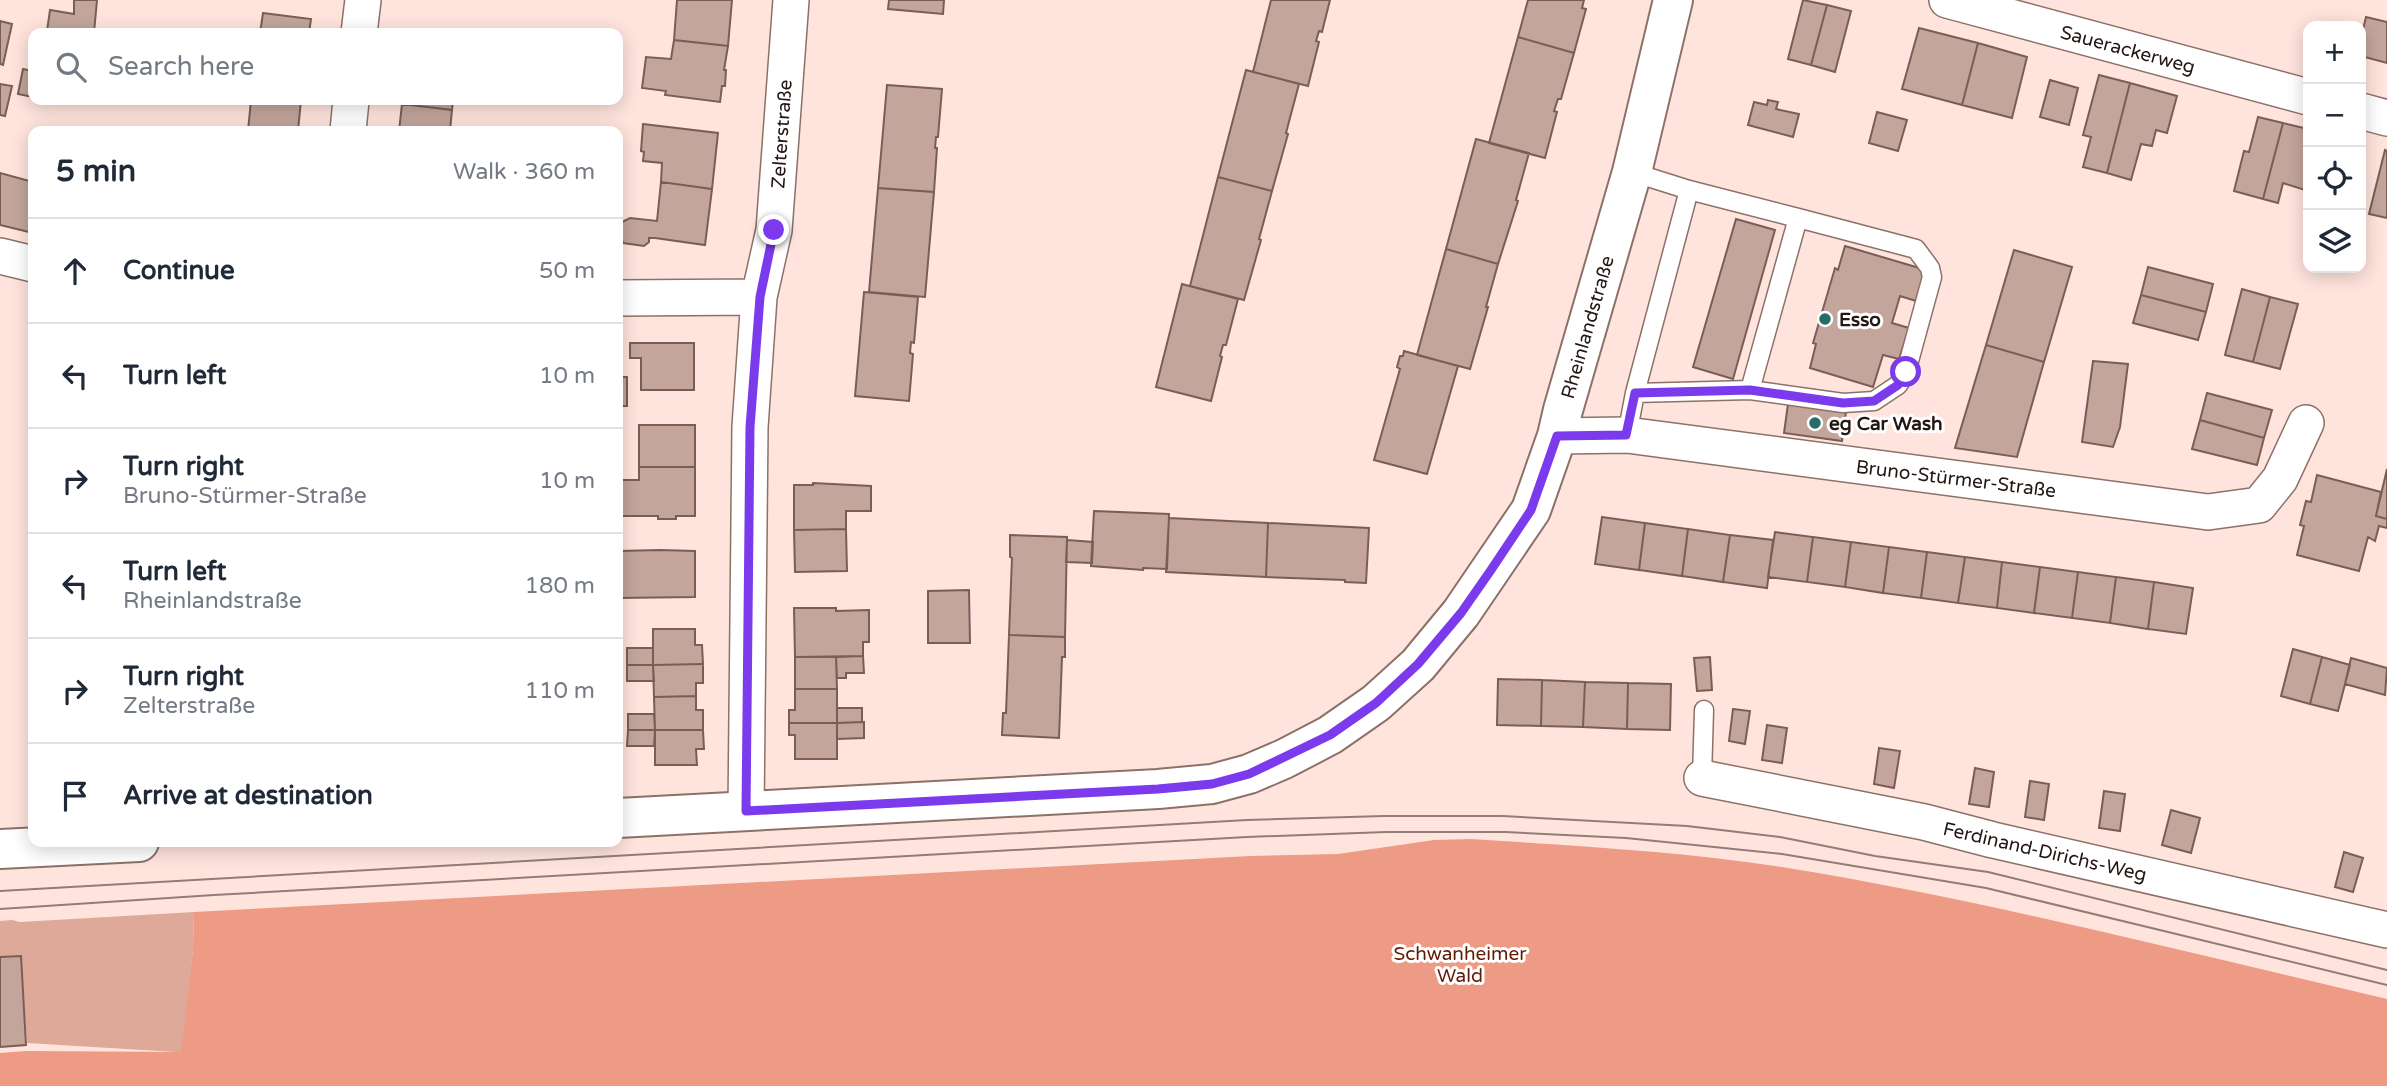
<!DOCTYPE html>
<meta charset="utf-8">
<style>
body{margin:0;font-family:"Varela Round",sans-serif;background:#f2f2f3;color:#1f2937}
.controls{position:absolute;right:21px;top:21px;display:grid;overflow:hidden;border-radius:14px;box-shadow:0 4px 18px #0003}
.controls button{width:63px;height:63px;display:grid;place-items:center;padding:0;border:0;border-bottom:2px solid #e0e1e3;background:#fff;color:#1f2937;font:35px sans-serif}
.stop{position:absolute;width:21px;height:21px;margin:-16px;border:5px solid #7c3aed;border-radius:50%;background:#fff}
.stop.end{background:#7c3aed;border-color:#fff;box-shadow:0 2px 7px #0008}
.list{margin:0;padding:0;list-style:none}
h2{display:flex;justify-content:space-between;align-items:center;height:91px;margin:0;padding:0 28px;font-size:30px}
h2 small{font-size:23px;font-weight:400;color:#747a83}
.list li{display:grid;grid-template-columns:46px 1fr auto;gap:21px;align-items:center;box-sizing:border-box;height:105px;padding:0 28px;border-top:2px solid #e0e1e3}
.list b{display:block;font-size:26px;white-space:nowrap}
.list p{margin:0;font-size:23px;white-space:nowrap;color:#747a83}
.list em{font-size:23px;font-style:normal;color:#747a83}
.icon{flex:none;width:38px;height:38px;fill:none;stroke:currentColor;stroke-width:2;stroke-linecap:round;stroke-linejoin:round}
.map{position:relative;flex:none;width:2387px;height:1086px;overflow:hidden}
.search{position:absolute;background:#fff;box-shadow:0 4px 18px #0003;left:28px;top:28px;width:595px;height:77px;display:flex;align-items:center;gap:18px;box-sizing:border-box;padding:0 24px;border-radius:14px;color:#747a83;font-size:26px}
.panel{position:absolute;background:#fff;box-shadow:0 4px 18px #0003;left:28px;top:126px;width:595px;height:721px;border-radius:14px}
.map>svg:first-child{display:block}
</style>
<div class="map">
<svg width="2387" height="1086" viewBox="0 0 2387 1086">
<rect width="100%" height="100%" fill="#ffe4dd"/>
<path fill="#dfa999" d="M194 912 193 950 182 1052 0 1086 176 1052 27 1043 21 956 0 957V921L12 920 20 922Z"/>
<path fill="#ed9b84" d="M1471 839C1575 846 1679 851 1782 867 1986 900 2186 952 2387 999V1086H0V1053L26 1051 181 1052 193 950 194 912 1250 856 1338 854 1434 840Z"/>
<path fill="#c3a59c" stroke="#7a5e56" stroke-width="2" d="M74 0H97L94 33 47 31 50 10 74 14Z
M677 0H732L728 46 674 40Z
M889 0H944L943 14 888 9Z
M1271 0H1330L1322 32 1319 31 1316 41 1319 42 1308 86 1253 72Z
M1528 0H1584L1582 8 1586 9 1574 53 1518 37Z
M1803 0 1827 5 1811 65 1788 59Z
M1827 5 1851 11 1835 72 1811 65Z
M263 13 311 19 309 33H260Z
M2366 17 2387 22V63L2361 56V38Z
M0 21 12 24 3 65 0 64Z
M1919 28 1978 43 1962 105 1902 89Z
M1518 37 1574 53 1561 99H1558L1554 111 1557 112 1545 158 1489 143Z
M674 40 728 46 724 70H726L725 86H722L720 102 665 95 666 91 642 88 646 57 671 59Z
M1978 43 2027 57 2012 118 1962 105Z
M23 69 33 71V97L18 94Z
M1246 70 1299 84 1286 133 1288 134 1272 191 1218 177Z
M2099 75 2130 83 2107 173 2083 167 2091 137 2083 135Z
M2050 80 2078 88 2069 125 2040 117Z
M2130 83 2177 96 2167 133 2156 130 2152 146 2141 144 2131 180 2107 173Z
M0 84 12 86 5 116 0 115Z
M887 85 942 89 938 137H936L935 148H937L934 192 878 188Z
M251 100H301L298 131H248Z
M403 100H453L452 110 402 104Z
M1768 100 1778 102 1776 109 1799 114 1793 137 1748 125 1754 102 1767 105Z
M402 104 452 110 450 131H399Z
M1877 112 1907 120 1898 151 1869 143Z
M2258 117 2283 123 2263 199 2234 191 2244 151 2249 152Z
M2283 123 2308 129V191L2283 183 2278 203 2263 199Z
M643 124 718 133 712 189 661 182 662 163 643 161 644 152 641 151Z
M1476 139 1529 153 1516 200 1518 201 1498 264 1446 249Z
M2385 150 2387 151V218L2369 214Z
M0 173 33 182V211L29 232 0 225Z
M1218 177 1272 191 1259 239 1261 240 1244 300 1190 286Z
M661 182 712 189 705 245 655 238H649V242L644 246 623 243 621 237 622 222 630 218 657 221Z
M878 188 934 192 925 297 869 292Z
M1736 219 1775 230 1733 379 1693 367Z
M1845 246 1926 270 1916 301 1900 296 1892 323 1909 328 1899 359 1883 355 1873 387 1810 368 1816 344 1813 343 1835 268 1838 270Z
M1446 249 1498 264 1486 307H1488L1470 369 1417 355Z
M2014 250 2072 267 2044 362 1986 345Z
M2148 267 2213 284 2206 312 2141 295Z
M1182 284 1238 299 1226 345H1223L1220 356 1222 357 1211 401 1156 387Z
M2242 289 2270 297 2253 362 2225 355Z
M864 292 918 297 914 343 911 342 910 353 913 354 909 401 855 396Z
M2141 295 2206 312 2198 340 2133 323Z
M2270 297 2298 304 2280 369 2253 362Z
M630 343H694V390H641V358H630Z
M1986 345 2044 362 2017 457 1955 448Z
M1404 351 1458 366 1427 474 1374 460 1400 369 1397 367 1400 356H1403Z
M2093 361 2128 364 2120 427 2113 447 2082 442Z
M618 377H627V406H618Z
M2207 393 2272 410 2264 438 2200 420Z
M1788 404 1846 412 1842 441 1784 433Z
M2200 420 2264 438 2257 465 2192 449Z
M639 425H695V467H639Z
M639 467H695V516H676V519H658V516H618V480H639Z
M2387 469V519L2376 516Z
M2317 475 2381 492 2376 516 2387 519V528L2379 526 2375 541 2368 537 2359 571 2297 555 2304 526 2300 525 2306 501 2311 502Z
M813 483 871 486V511H846V529L794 530V485H813Z
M1094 511 1169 514 1167 569 1143 568V570L1091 566Z
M1602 517 1645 523 1639 570 1595 564Z
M1169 518 1268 523 1266 577 1166 572Z
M1268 523 1369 528 1366 583 1345 582V580L1266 577Z
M1645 523 1688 529 1682 576 1639 570Z
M846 529 847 571 795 572 794 530Z
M1688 529 1730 535 1723 582 1682 576Z
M1775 532 1813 537 1807 582 1768 577Z
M1010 535 1067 537 1065 637 1009 635 1012 558 1010 557Z
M1730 535 1773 540 1767 588 1723 582Z
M1813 537 1851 542 1845 587 1807 582Z
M1067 540 1093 542 1092 563 1066 562Z
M1851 542 1889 547 1883 593 1845 587Z
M1889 547 1927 552 1921 598 1883 593Z
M660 550 695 551V597L618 598V551Z
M1927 552 1965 557 1958 603 1921 598Z
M1965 557 2002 562 1997 608 1958 603Z
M2002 562 2040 567 2034 613 1997 608Z
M2040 567 2078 572 2072 618 2034 613Z
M2078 572 2116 577 2110 623 2072 618Z
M2116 577 2154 582 2148 629 2110 623Z
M2154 582 2193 588 2186 634 2148 629Z
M969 590 970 643H928V591Z
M794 608H836V611L869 610V642H863V656L795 657Z
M653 629H695V645H702L703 664 653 665Z
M1009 635 1065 637V657H1062L1059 738 1002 735 1003 713H1006Z
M627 648H653V665H627Z
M2293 649 2322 657 2310 704 2281 696Z
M863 656 864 673H846V678H837L836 657Z
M795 657H836L837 689H795Z
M1710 657 1712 690 1697 691 1694 658Z
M2322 657 2350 665 2338 711 2310 704Z
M2351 658 2387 668 2385 695 2345 684Z
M703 664V683H696V696L654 697 653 665Z
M627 665H653L654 681H627Z
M1498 679 1542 680 1541 726 1497 725Z
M1542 680 1585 682 1583 727 1541 726Z
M1585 682 1628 683 1627 729 1583 727Z
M1628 683 1671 684 1670 730 1627 729Z
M795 689H837V723H789V710H795Z
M696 696V710H703V730H655L654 697Z
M837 708H862V722L837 723Z
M1733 709 1750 711 1745 744 1729 741Z
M628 714H654L655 730H628Z
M864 722V738L837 739V723Z
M789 723H837V759H795V735H789Z
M1767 725 1787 728 1782 763 1762 760Z
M628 730H655L654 746H627Z
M655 730H703L704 749H696L697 765H655Z
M1879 748 1900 751 1894 788 1874 784Z
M1975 768 1994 772 1989 807 1969 804Z
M2030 781 2049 784 2044 820 2025 817Z
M2104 791 2125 794 2120 831 2099 828Z
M2171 810 2200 818 2191 853 2162 845Z
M2344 852 2363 858 2353 892 2335 887Z
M21 956 26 1045 0 1047V957Z"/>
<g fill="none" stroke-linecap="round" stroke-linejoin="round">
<defs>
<path id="lane" d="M1632 172 1689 190 1798 218 1750 390
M1635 393 1750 390 1843 403 1874 401 1898 385 1906 372 1932 277 1930 268 1916 249 1798 218
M1627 435 1635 393 1689 190
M1702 778 1704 710"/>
<path id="street" d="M1947 0 2308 97
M359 33 363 0
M2361 111 2387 118
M348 131 351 100
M0 256 33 264
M618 298 759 297
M1557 436 1627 435 2208 512 2259 505 2280 479 2306 423
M1702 778 1924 822 1993 840 2387 930
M746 812 750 427 759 297 774 230 791 0"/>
<path id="secondary" d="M618 818 1158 789 1212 784 1249 774 1284 759 1330 735 1376 703 1418 665 1461 613 1531 510 1557 436 1563 410 1632 172 1673 0
M0 849 139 842"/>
</defs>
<use href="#lane" stroke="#8d7168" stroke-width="21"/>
<use href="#street" stroke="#8d7168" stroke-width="38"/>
<use href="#secondary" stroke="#8d7168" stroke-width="42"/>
<use href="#lane" stroke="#fff" stroke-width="18"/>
<use href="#street" stroke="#fff" stroke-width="35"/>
<use href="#secondary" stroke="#fff" stroke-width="38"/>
<path stroke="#907d77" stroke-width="2" d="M0 891 1247 820 1384 816H1503L1687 826 1780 837 1875 856 1988 872 2387 970
M0 909 214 895 1247 837 1386 832H1505L1626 838 1782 854 1986 888 2387 985"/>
</g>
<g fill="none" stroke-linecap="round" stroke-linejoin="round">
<path stroke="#7c3aed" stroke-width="9" d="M774 230 760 297 750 427 746 811 1158 789 1212 784 1249 774 1330 735 1376 703 1418 664 1461 613 1491 570 1531 510 1557 436 1626 435 1635 393 1750 390 1843 403 1874 401 1898 385 1906 372"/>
</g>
<g fill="#246e67" stroke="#fff" stroke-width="2.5">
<circle cx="1825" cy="319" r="7"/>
<circle cx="1815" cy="423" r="7"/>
</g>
<g text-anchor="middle" stroke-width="6" stroke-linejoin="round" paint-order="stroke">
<g font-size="19" fill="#221713" stroke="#fff">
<text transform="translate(2128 49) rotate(15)" y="7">Sauerackerweg</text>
<text transform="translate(781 134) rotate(-86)" y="7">Zelterstraße</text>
<text transform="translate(1587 327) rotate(-74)" y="7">Rheinlandstraße</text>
<text transform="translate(1956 478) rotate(7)" y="7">Bruno-Stürmer-Straße</text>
<text transform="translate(2045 851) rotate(13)" y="7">Ferdinand-Dirichs-Weg</text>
</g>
<g font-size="19" font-weight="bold" fill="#221713" stroke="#fff" text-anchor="start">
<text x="1839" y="326">Esso</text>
<text x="1829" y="430">eg Car Wash</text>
</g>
<g font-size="19" fill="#621b04" stroke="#fff">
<text x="1460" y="960">Schwanheimer<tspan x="1460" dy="22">Wald</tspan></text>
</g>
</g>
</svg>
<div class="controls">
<button>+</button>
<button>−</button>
<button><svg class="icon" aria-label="locate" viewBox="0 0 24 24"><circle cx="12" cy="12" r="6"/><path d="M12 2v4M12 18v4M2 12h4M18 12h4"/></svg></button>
<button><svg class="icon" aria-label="layers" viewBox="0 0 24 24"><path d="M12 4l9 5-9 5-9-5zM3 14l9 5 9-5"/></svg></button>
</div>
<div class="stop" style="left:1906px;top:372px"></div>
<div class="stop end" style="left:774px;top:230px"></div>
<div class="search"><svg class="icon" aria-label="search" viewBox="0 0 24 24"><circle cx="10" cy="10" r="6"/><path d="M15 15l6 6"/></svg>Search here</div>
<section class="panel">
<h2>5 min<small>Walk · 360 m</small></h2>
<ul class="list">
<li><svg class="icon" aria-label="ahead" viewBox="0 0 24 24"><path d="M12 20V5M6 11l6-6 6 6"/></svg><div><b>Continue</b></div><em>50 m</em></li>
<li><svg class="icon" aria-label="left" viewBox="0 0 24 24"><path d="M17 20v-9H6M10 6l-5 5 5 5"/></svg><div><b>Turn left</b></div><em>10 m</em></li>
<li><svg class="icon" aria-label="right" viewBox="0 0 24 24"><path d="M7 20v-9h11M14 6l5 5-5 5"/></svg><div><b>Turn right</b><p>Bruno-Stürmer-Straße</p></div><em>10 m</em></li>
<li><svg class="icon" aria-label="left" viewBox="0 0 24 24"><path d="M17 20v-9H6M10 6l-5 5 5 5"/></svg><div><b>Turn left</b><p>Rheinlandstraße</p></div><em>180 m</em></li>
<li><svg class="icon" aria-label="right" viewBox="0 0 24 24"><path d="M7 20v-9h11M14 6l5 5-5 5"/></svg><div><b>Turn right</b><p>Zelterstraße</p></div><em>110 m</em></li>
<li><svg class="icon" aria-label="arrive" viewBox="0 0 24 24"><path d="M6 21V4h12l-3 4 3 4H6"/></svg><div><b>Arrive at destination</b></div></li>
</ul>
</section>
</div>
